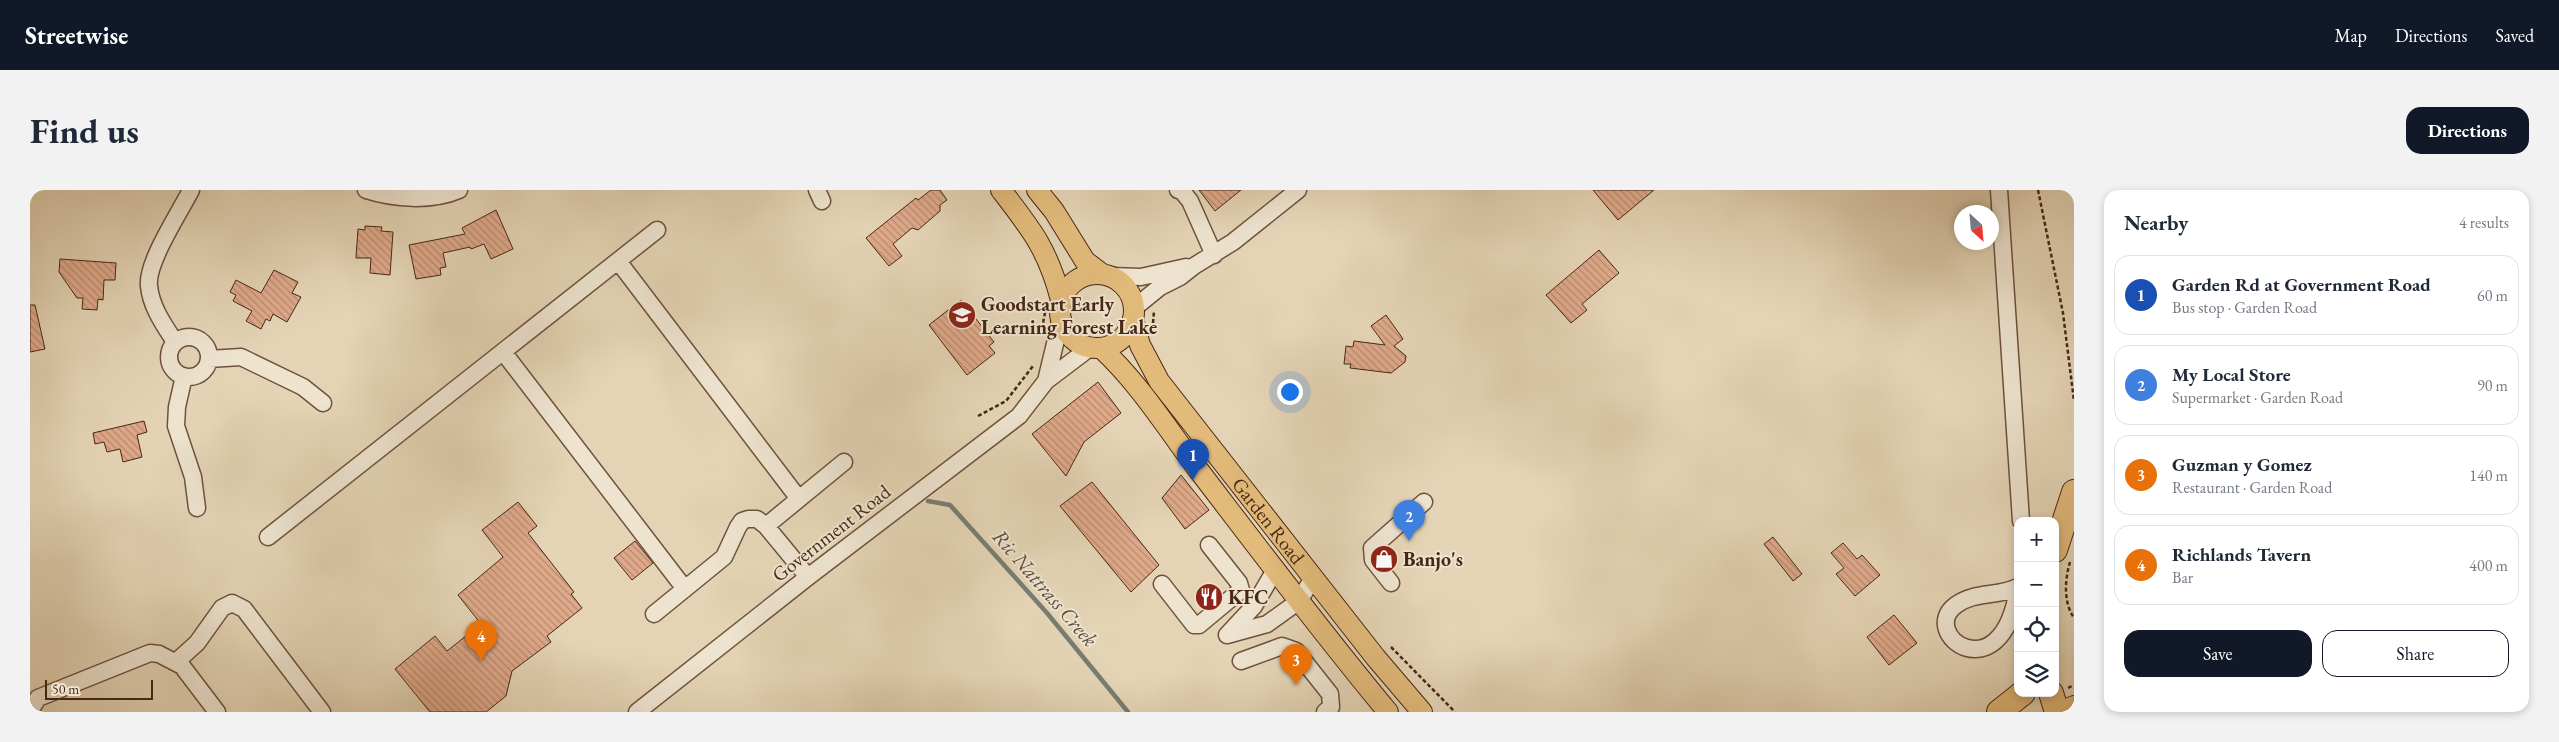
<!DOCTYPE html>
<meta charset="utf-8">
<style>
body{margin:0;font-family:"EB Garamond",serif;background:#f2f2f3;color:#1f2937}
.controls{position:absolute;right:15px;bottom:15px;display:grid;overflow:hidden;border-radius:10px;box-shadow:0 2px 8px #0003}
.controls button{width:45px;height:45px;display:grid;place-items:center;padding:0;border:0;border-bottom:1px solid #e0e1e3;background:#fff;color:#1f2937;font:25px sans-serif}
.compass{position:absolute;left:1924px;top:15px;width:45px;height:45px;border-radius:50%;background:#fff;box-shadow:0 2px 8px #0003;rotate:154deg}
.scale{position:absolute;left:15px;bottom:12px;width:108px;box-sizing:border-box;padding-left:5px;border:2px solid #472715;border-top:0;font-size:14px;line-height:18px;white-space:nowrap;color:#472715;-webkit-text-stroke:4px #ede3cf;paint-order:stroke}
.you{position:absolute;left:1259px;top:201px;width:18px;height:18px;margin:-12px;border:4px solid #fff;border-radius:50%;background:#1a73e8;box-shadow:0 0 0 8px #1a73e833}
.badge{display:grid;place-items:center;width:32px;height:32px;border-radius:50%;background:#111827;color:#fff;font-size:16px;font-weight:700}
.pin{position:absolute;translate:-50% -41px;filter:drop-shadow(0 1px 2px #0008)}
.pin::after{content:'';position:absolute;top:26px;width:18px;height:15px;background:inherit;clip-path:polygon(0 0,100% 0,50% 100%)}
.list{margin:0;padding:0;list-style:none}
h2{display:flex;justify-content:space-between;align-items:center;height:65px;margin:0;padding:0 20px;font-size:21px}
h2 small{font-size:16px;font-weight:400;color:#747a83}
.list li{display:grid;grid-template-columns:32px 1fr auto;gap:15px;align-items:center;box-sizing:border-box;height:80px;margin:0 10px 10px;padding:0 10px;border:1px solid #e0e1e3;border-radius:15px}
.list b{display:block;font-size:19px;white-space:nowrap}
.list p{margin:0;font-size:16px;white-space:nowrap;color:#747a83}
.list em{font-size:16px;font-style:normal;color:#747a83}
.actions{display:flex;gap:10px;padding:15px 20px}
.actions a{flex:1;padding:11px 0;border:1px solid #111827;border-radius:15px;text-align:center;font-size:18px;color:#111827}
.actions .main{background:#111827;color:#fff}
.icon{flex:none;width:28px;height:28px;fill:none;stroke:currentColor;stroke-width:2;stroke-linecap:round;stroke-linejoin:round}
.map{position:relative;flex:none;width:2044px;height:522px;overflow:hidden;border-radius:15px}
header{display:flex;align-items:center;gap:30px;box-sizing:border-box;height:70px;padding:0 25px;background:#111827;color:#fff}
header strong{font-size:24px}
nav{display:flex;gap:28px;margin-inline-start:auto;font-size:18px}
.intro{display:flex;align-items:center;justify-content:space-between;box-sizing:border-box;height:120px;padding:0 30px}
h1{margin:0;font-size:35px}
.button{padding:12px 22px;border-radius:15px;background:#111827;color:#fff;font-size:18px;font-weight:700}
main{display:flex;gap:30px;padding:0 30px}
aside{flex:1;background:#fff;border-radius:15px;box-shadow:0 2px 8px #0003}
.map>svg:first-child{display:block}
</style>
<header>
<strong>Streetwise</strong>
<nav><a>Map</a><a>Directions</a><a>Saved</a></nav>
</header>
<div class="intro"><h1>Find us</h1><a class="button">Directions</a></div>
<main>
<div class="map">
<svg width="2044" height="522" viewBox="0 0 2044 522">
<defs>
<pattern id="building-back-hatch" width="6" height="6" patternUnits="userSpaceOnUse" patternTransform="scale(1.25)"><rect width="6" height="6" fill="#dfa98a"/><path d="M-1 5l2 2M0 0l6 6M5-1l2 2" fill="none" stroke="#b78a70"/></pattern>
</defs>
<rect width="100%" height="100%" fill="#e4d4b5"/>
<filter id="stains"><feTurbulence type="fractalNoise" baseFrequency=".004" numOctaves="4"/><feColorMatrix values="0 0 0 0 .2 0 0 0 0 .09 0 0 0 0 .02 0 0 0 .5 -.17"/></filter>
<radialGradient id="worn" r=".72"><stop offset=".6" stop-color="#630" stop-opacity="0"/><stop offset="1" stop-color="#630" stop-opacity=".3"/></radialGradient>
<g fill="none" stroke-linecap="round" stroke-linejoin="round">
<path stroke="#777d74" stroke-width="4.5" d="M898 311 920 315 1017 423 1098 522"/>
</g>
<path fill="url(#building-back-hatch)" stroke="#472715" d="M901 0H910L917 10 910 15V21L888 40 882 38 863 54 872 66 859 76 836 48 886 8 888 10Z
M1169 0H1211L1185 21Z
M1563 0H1624L1588 30Z
M466 20 483 59 461 69 454 54 441 59 440 57 413 63 416 77 410 78 411 85 386 89 379 55 435 44 432 38Z
M335 36 352 37 351 41 363 42 360 85 340 83 341 68H326L328 39 335 40Z
M1569 60 1589 83 1552 114 1557 120 1541 133 1516 105Z
M30 69 86 73 85 90H74L73 110 68 109 67 120 52 119 53 108H47L29 82Z
M244 80 268 92 262 103 271 107 257 132 243 124 240 131 236 129 231 139 216 131 222 121 203 111 206 105 200 102 206 90 231 103Z
M931 110 964 152 959 156 965 163 937 185 899 135Z
M0 115H5L15 159 0 162Z
M1356 125 1373 149 1364 156 1376 166 1375 172 1361 183 1320 178 1321 174H1314L1316 156 1323 157 1324 151 1355 155 1341 136Z
M1068 192 1091 223 1054 252 1036 286 1002 244Z
M114 231 117 242 107 245 112 267 93 272 90 259 77 262 74 252 65 254 63 243Z
M1151 285 1179 320 1155 339 1132 308Z
M1062 292 1129 375 1101 402 1030 316Z
M488 312 507 336 498 343 544 402 541 404 552 418 517 446 521 452 482 481 476 506 456 522H400L365 479 405 446 417 461 451 434 428 405 473 367 452 340Z
M1743 347 1772 384 1763 391 1734 354Z
M605 351 623 373 602 390 584 368Z
M1813 353 1827 369 1832 365 1850 385 1825 406 1806 384 1814 378 1801 363Z
M1864 425 1887 453 1859 475 1837 447Z"/>
<g fill="none" stroke-linecap="round" stroke-linejoin="round">
<defs>
<path id="minor" d="M336 0C364 9 401 12 429 0
M787 0 792 11
M1148 0 1152 1 1160 11 1184 65
M1969 0 1991 331
M588 71 769 309
M1082 86 1111 87 1156 77
M1104 118 1130 97 1150 87 1164 76 1203 52 1268 0
M139 167a20 20 0 1 1 40 0a20 20 0 1 1-40 0Z
M145 152C134 135 121 117 119 96 116 73 150 22 161 0
M474 163 655 399
M179 169 211 167 273 197 293 213
M154 186 147 217 146 236 163 287 167 318
M1016 191 1031 129
M736 336 814 272
M238 347 627 40
M1361 393 1343 370 1342 358 1394 312
M1132 394 1164 435H1169L1211 400 1209 393 1179 355
M1988 397C1968 407 1945 401 1926 415 1887 443 1971 506 1988 399
M624 424 694 367 708 337 712 331 718 329H727L736 336 778 387
M1197 445 1237 434 1269 411 1283 388
M1197 445 1224 416 1245 380
M1211 471 1252 456 1266 461 1300 504 1301 517 1295 522
M146 472 167 453 192 418 202 413 214 419 292 522
M0 521 8 508 120 463 129 464 152 476 187 522
M607 522 778 387 989 226 1016 191 1061 157"/>
<g id="major">
<path d="M971 0C1002 40 1018 60 1031 110"/>
<path d="M1007 0 1024 21 1055 71 1072 84"/>
<circle cx="1067" cy="121" r="37"/>
<path id="s1" d="M1103 129 1110 155 1129 191 1346 468 1392 522"/>
<path d="M1071 158C1110 194 1138 240 1170 282 1232 363 1293 444 1358 522"/>
<path d="M2030 522 2044 516"/>
</g>
<path id="highway" d="M2025 360 2044 302
M2021 503 2027 522
M1969 522 1993 503"/>
</defs>
<use href="#minor" stroke="#6e523d" stroke-width="19"/>
<use href="#major" stroke="#472715" stroke-width="22"/>
<use href="#highway" stroke="#472715" stroke-width="26"/>
<path stroke="#472715" stroke-width="2.5" stroke-dasharray="4 2.5" stroke-linecap="butt" d="M2008 0 2033 123 2044 211
M1123 133 1124 121
M1012 139 1016 117
M948 226 976 211 1003 176
M2040 372C2035 389 2033 412 2044 428
M1361 457 1425 522
M2038 498 2044 495"/>
<use href="#minor" stroke="#ede3cf" stroke-width="16"/>
<use href="#major" stroke="#e2ba7a" stroke-width="20"/>
<use href="#highway" stroke="#e2ba7a" stroke-width="24"/>
</g>
<defs>
<symbol id="school-disc" viewBox="-11 -11 22 22"><circle r="9.5" fill="#8f2418" stroke="#ede3cf"/><path d="M0-5L7-2L0 1L-7-2ZM-4 1L0 2.5L4 1V4Q0 6-4 4Z" fill="#fff"/></symbol>
<symbol id="shop-disc" viewBox="-11 -11 22 22"><circle r="9.5" fill="#8f2418" stroke="#ede3cf"/><path d="M-5-2.5h2.3a2.7 3.5 0 0 1 5.4 0H5L5.5 6h-11ZM-1.5-2.5h3a1.5 2.3 0 0 0-3 0Z" fill="#fff"/></symbol>
<symbol id="restaurant-disc" viewBox="-11 -11 22 22"><circle r="9.5" fill="#8f2418" stroke="#ede3cf"/><path d="M-5-6h1v4h1v-4h1v4h1v-4h1v5L-1.5 .5V6h-2V.5L-5-1ZM5-6V6H3V1.5H1.5Q1.5-4 5-6Z" fill="#fff"/></symbol>
</defs>
<g fill-rule="evenodd">
<use href="#school-disc" x="916" y="109" width="32" height="32"/>
<use href="#shop-disc" x="1338" y="353" width="32" height="32"/>
<use href="#restaurant-disc" x="1163" y="391" width="32" height="32"/>
</g>
<g text-anchor="middle" stroke-width="4" stroke-linejoin="round" paint-order="stroke">
<g font-size="20" font-weight="bold" fill="#472715" stroke="#ede3cf" text-anchor="start">
<text x="951" y="121">Goodstart Early<tspan x="951" dy="23">Learning Forest Lake</tspan></text>
<text x="1373" y="376">Banjo's</text>
<text x="1198" y="414">KFC</text>
</g>
<g font-size="20" fill="#472715" stroke="#ede3cf">
<text dy="7" stroke="none"><textPath href="#s1" startOffset="245">Garden Road</textPath></text>
<text transform="translate(801 343) rotate(-38)" y="7">Government Road</text>
</g>
<g font-size="21" font-style="italic" fill="#5b4b3d" stroke="#ede3cf">
<text transform="translate(1015 398) rotate(49)" y="7">Ric Nattrass Creek</text>
</g>
</g>
<rect width="100%" height="100%" filter="url(#stains)"/>
<rect width="100%" height="100%" fill="url(#worn)"/>
</svg>
<div class="controls">
<button>+</button>
<button>−</button>
<button><svg class="icon" aria-label="locate" viewBox="0 0 24 24"><circle cx="12" cy="12" r="6"/><path d="M12 2v4M12 18v4M2 12h4M18 12h4"/></svg></button>
<button><svg class="icon" aria-label="layers" viewBox="0 0 24 24"><path d="M12 4l9 5-9 5-9-5zM3 14l9 5 9-5"/></svg></button>
</div>
<svg class="compass" viewBox="-18 -18 36 36"><path d="M0-13l5 13h-10z" fill="#e53935"/><path d="M0 13l5-13h-10z" fill="#747a83"/></svg>
<div class="scale">50 m</div>
<div class="you"></div>
<div class="pin badge" style="left:1163px;top:290px;background:#1a4fb4">1</div>
<div class="pin badge" style="left:1379px;top:351px;background:#3f7fe0">2</div>
<div class="pin badge" style="left:1266px;top:495px;background:#e8710a">3</div>
<div class="pin badge" style="left:451px;top:471px;background:#e8710a">4</div>
</div>
<aside>
<h2>Nearby<small>4 results</small></h2>
<ul class="list">
<li><span class="badge" style="background:#1a4fb4">1</span><div><b>Garden Rd at Government Road</b><p>Bus stop · Garden Road</p></div><em>60 m</em></li>
<li><span class="badge" style="background:#3f7fe0">2</span><div><b>My Local Store</b><p>Supermarket · Garden Road</p></div><em>90 m</em></li>
<li><span class="badge" style="background:#e8710a">3</span><div><b>Guzman y Gomez</b><p>Restaurant · Garden Road</p></div><em>140 m</em></li>
<li><span class="badge" style="background:#e8710a">4</span><div><b>Richlands Tavern</b><p>Bar</p></div><em>400 m</em></li>
</ul>
<div class="actions"><a class="main">Save</a><a>Share</a></div>
</aside>
</main>
